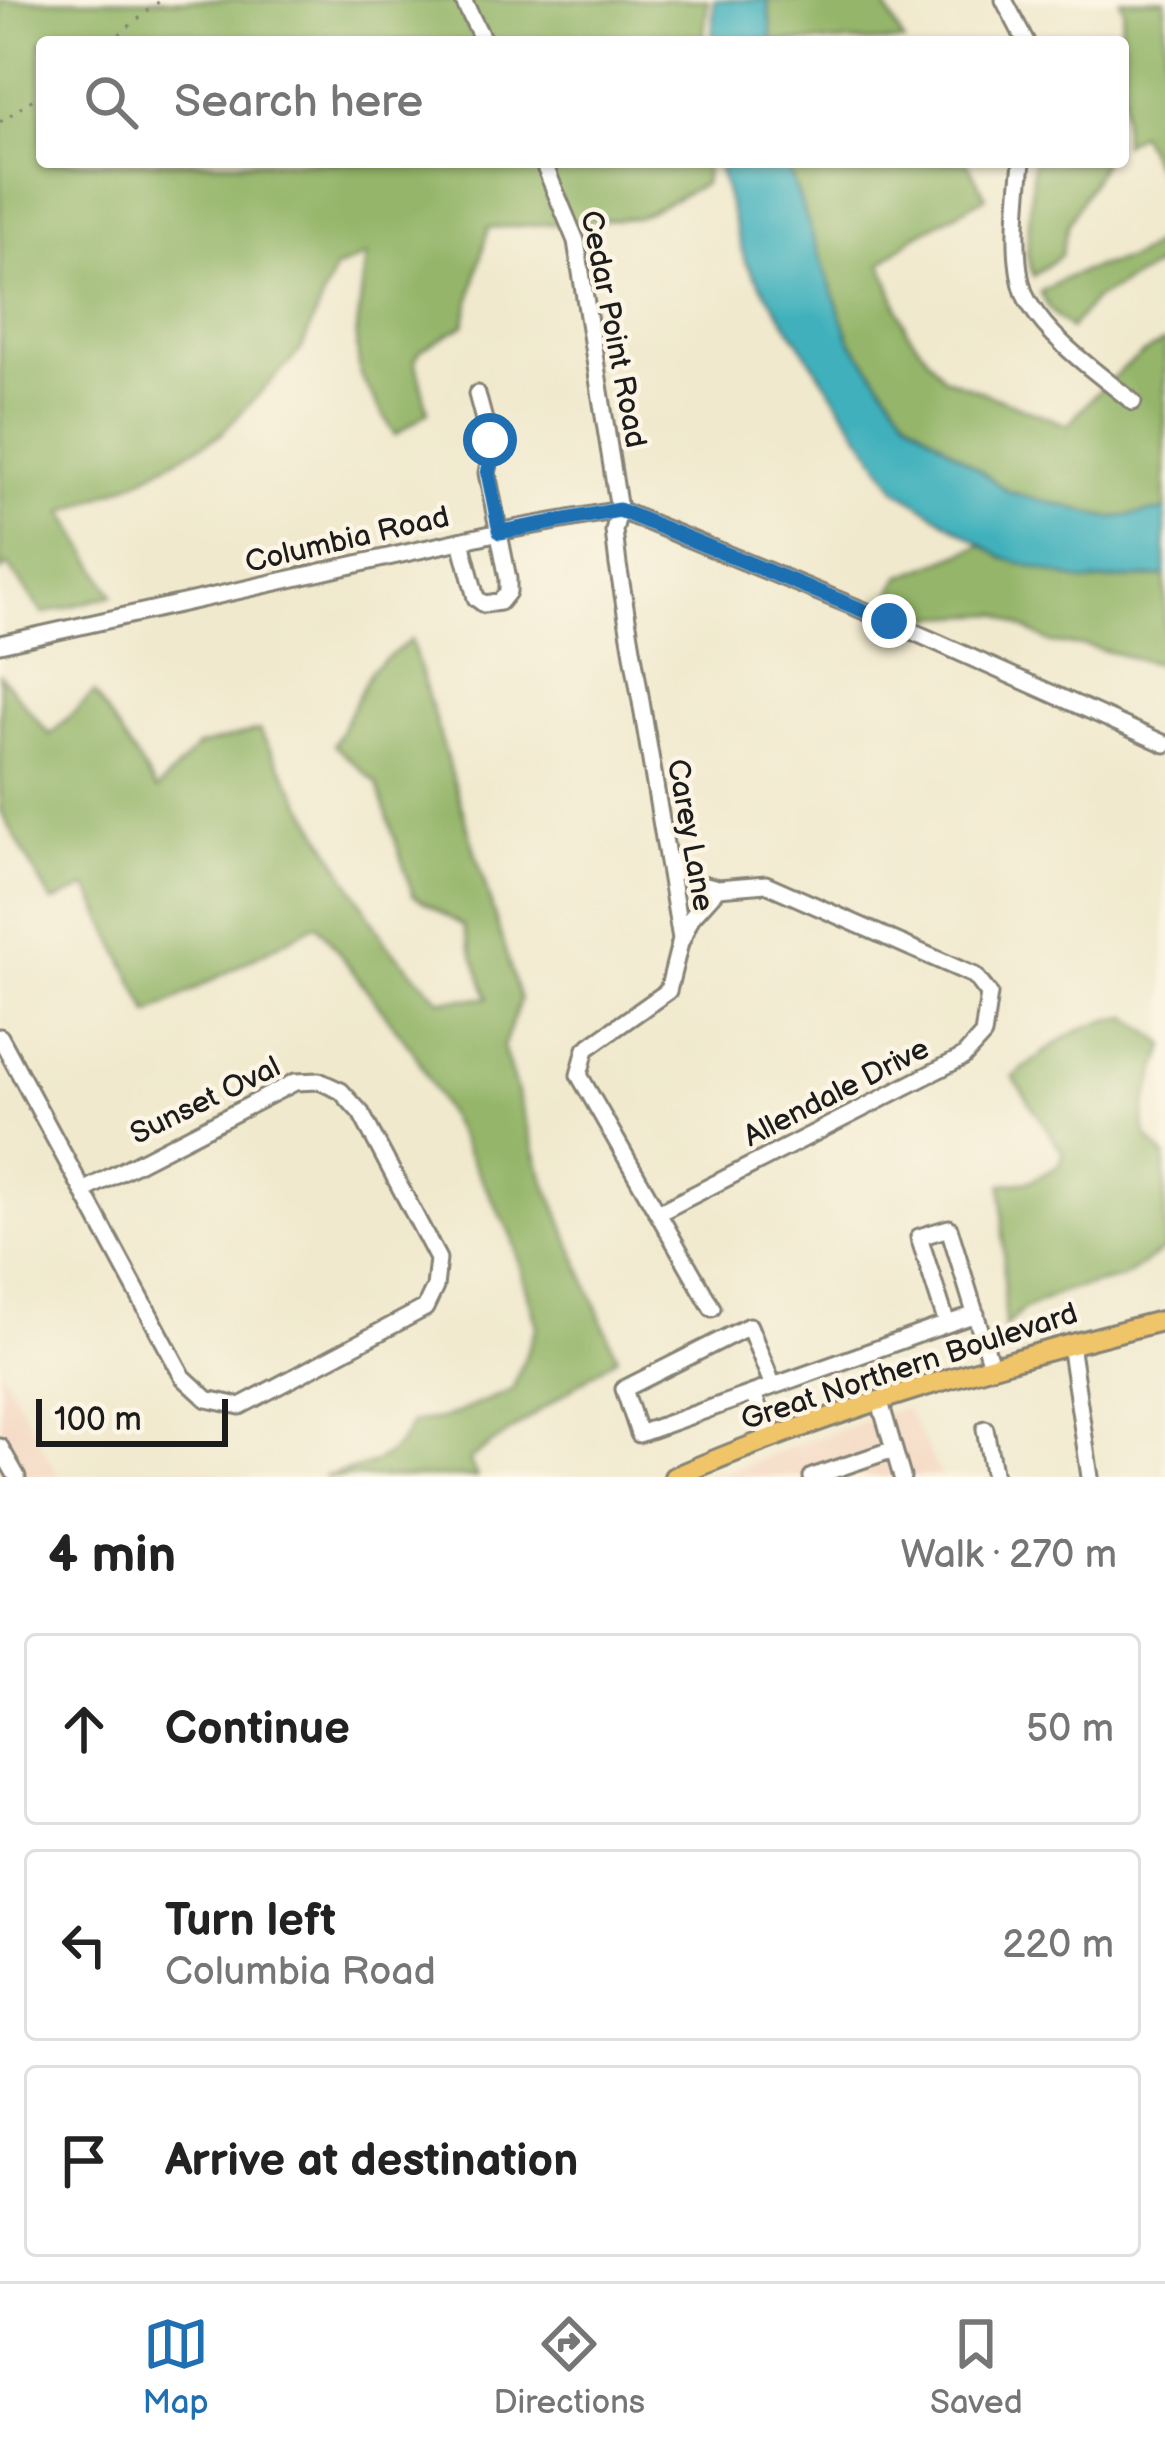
<!DOCTYPE html>
<meta charset="utf-8">
<style>
body{margin:0;font-family:"Balsamiq Sans",sans-serif;background:#f6f6f6;color:#222}
.scale{position:absolute;left:36px;bottom:30px;width:192px;box-sizing:border-box;padding-left:12px;border:6px solid #1c1c1c;border-top:0;font-size:33px;line-height:42px;white-space:nowrap;color:#1c1c1c;-webkit-text-stroke:9px #fcf5e5;paint-order:stroke}
.stop{position:absolute;width:36px;height:36px;margin:-27px;border:9px solid #1f6fb2;border-radius:50%;background:#fff}
.stop.end{background:#1f6fb2;border-color:#fff;box-shadow:0 3px 12px #0008}
.list{margin:0;padding:0;list-style:none}
h2{display:flex;justify-content:space-between;align-items:center;height:156px;margin:0;padding:0 48px;font-size:51px}
h2 small{font-size:39px;font-weight:400;color:#767676}
.list li{display:grid;grid-template-columns:78px 1fr auto;gap:36px;align-items:center;box-sizing:border-box;height:192px;margin:0 24px 24px;padding:0 24px;border:3px solid #e0e0e0;border-radius:12px}
.list b{display:block;font-size:45px;white-space:nowrap}
.list p{margin:0;font-size:39px;white-space:nowrap;color:#767676}
.list em{font-size:39px;font-style:normal;color:#767676}
.icon{flex:none;width:66px;height:66px;fill:none;stroke:currentColor;stroke-width:2;stroke-linecap:round;stroke-linejoin:round}
.map{position:relative;flex:none;width:1165px;height:1477px;overflow:hidden}
.search{position:absolute;background:#fff;box-shadow:0 3px 9px #0004;left:36px;right:36px;top:36px;height:132px;display:flex;align-items:center;gap:30px;box-sizing:border-box;padding:0 42px;border-radius:12px;color:#767676;font-size:45px}
.sheet{height:804px;background:#fff}
nav{display:flex;justify-content:space-around;align-items:center;box-sizing:border-box;height:168px;border-top:3px solid #e0e0e0;background:#fff;font-size:33px;color:#767676}
nav a{display:grid;justify-items:center;gap:6px}
nav .on{color:#1f6fb2}
.map>svg:first-child{display:block}
</style>
<div class="map">
<svg width="1165" height="1477" viewBox="0 0 1165 1477">
<rect width="100%" height="100%" fill="#fcf5e5"/>
<filter id="ink" filterUnits="userSpaceOnUse"><feTurbulence type="fractalNoise" baseFrequency=".00833" numOctaves="2"/><feDisplacementMap in="SourceGraphic" scale="24" xChannelSelector="R" yChannelSelector="G"/><feConvolveMatrix kernelMatrix="1 2 1 2 8 2 1 2 1" color-interpolation-filters="sRGB"/></filter>
<filter id="wash" filterUnits="userSpaceOnUse"><feTurbulence type="fractalNoise" baseFrequency=".004" numOctaves="4" result="noise"/><feDisplacementMap in="SourceGraphic" scale="48" xChannelSelector="R" yChannelSelector="G"/><feGaussianBlur stdDeviation="2.7" result="paint"/><feColorMatrix in="noise" values="0 0 0 0 0 0 0 0 0 0 0 0 0 0 0 0 0 1.4 0 .05"/><feComposite in="paint" operator="in"/></filter>
<g filter="url(#wash)">
<rect width="100%" height="100%" fill="#f0e9cd"/>
<path fill="#f3d4be" d="M0 1368H1L59 1477H0Z
M906 1407 942 1477H715L791 1447Z"/>
<path fill="#95b66a" stroke="#586943" stroke-width="3" d="M0 0H708L703 42H42V162H707L704 184 636 218 488 228 464 325 421 350 415 359 428 412 395 435 360 375 356 339 366 256 335 269 301 350 220 435 135 482 64 512 113 595 43 614 8 565 0 572Z
M768 0H882L904 42H772Z
M1120 0H1165V186L1139 133 1123 144V42H1118L1124 11Z
M786 162H967L986 197 915 236 882 263 906 329 943 377 1068 425C1097 391 1124 362 1165 341V510L1111 518 1009 492 908 418 850 340Z
M1033 162H1103L1068 224 1061 255 1033 276 1027 255Z
M1165 235V261L1094 300 1070 329 1050 310 1040 292C1052 286 1064 278 1076 274 1116 258 1127 268 1165 235Z
M982 545 1003 558 1084 581 1165 576V666L1086 646 1051 643 999 614 931 617 887 601 900 577Z
M411 640 520 1000 503 1047 540 1168 617 1357 469 1460 477 1477H323C363 1467 394 1464 411 1423L442 1419 512 1390 537 1326 511 1234 414 1052 317 924 149 1014 88 887 52 902 0 810V675L50 735 94 693 157 790 198 746 259 730 387 945 440 1000 488 998 463 926 413 895 377 784 334 745 371 670Z
M1129 1017 1165 1044C1160 1067 1138 1112 1146 1133 1149 1141 1159 1150 1165 1157V1249L1123 1278 1064 1291 1023 1310 1005 1327 1002 1184 1030 1181 1060 1165 1063 1153 1013 1077C1052 1046 1077 1022 1129 1017Z"/>
<path fill="#41b1bc" stroke="#2e666c" stroke-width="3" d="M714 0H768L772 42H712Z
M717 162H786L850 340 908 418 1009 492 1111 518 1165 510V576L1084 582 1003 558 897 490 745 261Z"/>
</g>
<g filter="url(#ink)">
<g fill="none" stroke-linecap="round" stroke-linejoin="round">
<defs>
<path id="minor" d="M463 0 484 42
M1004 0 1026 42
M543 162 576 241 619 510 614 531 618 565 681 939 668 991 586 1049 579 1075 712 1308
M1022 162C1018 198 1010 271 1029 303 1053 343 1098 373 1133 402
M461 541 476 598 484 604 500 602 508 592V579L487 473 492 450 477 394
M0 644 513 529 619 510 889 621 1165 744
M682 939 691 918 718 888
M0 1037 83 1191
M319 1081 341 1091 361 1113 438 1259 435 1287 425 1308 240 1406 207 1399 183 1377 83 1191 295 1082Z
M660 1212 963 1057 983 1035 989 994 975 976 766 884 718 888 694 882 669 859
M976 1314 947 1324 919 1237 949 1228 991 1365
M1070 1344 1090 1477
M773 1386 749 1326 624 1389 639 1434 947 1324
M753 1393 769 1440
M880 1402 902 1477
M985 1429 994 1477
M0 1447 17 1477
M812 1477 891 1450"/>
<path id="major" d="M674 1477C832 1409 999 1362 1165 1320"/>
</defs>
<use href="#minor" stroke="#868274" stroke-width="21"/>
<use href="#major" stroke="#868274" stroke-width="24"/>
<path stroke="#868274" stroke-width="3" stroke-dasharray="3 9" stroke-linecap="butt" d="M110 42 161 0
M0 122 42 93"/>
<use href="#minor" stroke="#fff" stroke-width="15"/>
<use href="#major" stroke="#f0c469" stroke-width="18"/>
</g>
</g>
<g fill="none" stroke-linecap="round" stroke-linejoin="round" filter="url(#ink)">
<path stroke="#1f6fb2" stroke-width="15" d="M490 440 493 451 488 473 500 532 619 510 889 621"/>
</g>
<g text-anchor="middle" stroke-width="9" stroke-linejoin="round" paint-order="stroke">
<g font-size="30" fill="#1c1c1c" stroke="#fcf5e5">
<text transform="translate(614 329) rotate(79)" y="10">Cedar Point Road</text>
<text transform="translate(347 539) rotate(-13)" y="10">Columbia Road</text>
<text transform="translate(691 835) rotate(80)" y="10">Carey Lane</text>
<text transform="translate(836 1092) rotate(-27)" y="10">Allendale Drive</text>
<text transform="translate(205 1100) rotate(-26)" y="10">Sunset Oval</text>
<text transform="translate(909 1366) rotate(-18)" y="10">Great Northern Boulevard</text>
</g>
</g>
</svg>
<div class="scale">100 m</div>
<div class="stop" style="left:490px;top:440px"></div>
<div class="stop end" style="left:889px;top:621px"></div>
<div class="search"><svg class="icon" aria-label="search" viewBox="0 0 24 24"><circle cx="10" cy="10" r="6"/><path d="M15 15l6 6"/></svg>Search here</div>
</div>
<section class="sheet">
<h2>4 min<small>Walk · 270 m</small></h2>
<ul class="list">
<li><svg class="icon" aria-label="ahead" viewBox="0 0 24 24"><path d="M12 20V5M6 11l6-6 6 6"/></svg><div><b>Continue</b></div><em>50 m</em></li>
<li><svg class="icon" aria-label="left" viewBox="0 0 24 24"><path d="M17 20v-9H6M10 6l-5 5 5 5"/></svg><div><b>Turn left</b><p>Columbia Road</p></div><em>220 m</em></li>
<li><svg class="icon" aria-label="arrive" viewBox="0 0 24 24"><path d="M6 21V4h12l-3 4 3 4H6"/></svg><div><b>Arrive at destination</b></div></li>
</ul>
</section>
<nav>
<a class="on"><svg class="icon" aria-label="map" viewBox="0 0 24 24"><path d="M3 6l6-2 6 2 6-2v14l-6 2-6-2-6 2zM9 4v14M15 6v14"/></svg>Map</a>
<a><svg class="icon" aria-label="directions" viewBox="0 0 24 24"><path d="M12 3l9 9-9 9-9-9zM9 14v-3h6M13 9l2 2-2 2"/></svg>Directions</a>
<a><svg class="icon" aria-label="saved" viewBox="0 0 24 24"><path d="M7 4h10v16l-5-4-5 4z"/></svg>Saved</a>
</nav>
